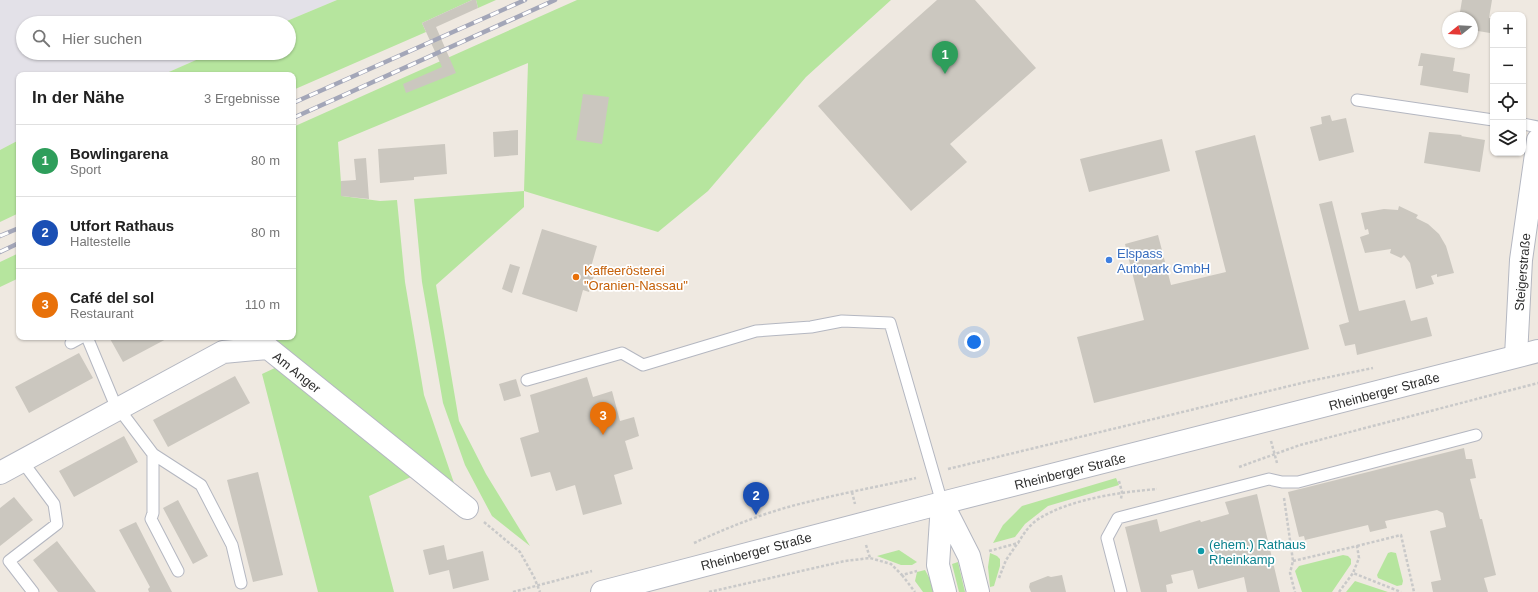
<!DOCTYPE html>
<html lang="de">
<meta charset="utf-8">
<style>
body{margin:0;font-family:Arial,sans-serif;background:#f6f6f6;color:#222}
.controls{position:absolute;right:12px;top:12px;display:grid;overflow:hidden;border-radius:8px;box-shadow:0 1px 3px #0004}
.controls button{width:36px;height:36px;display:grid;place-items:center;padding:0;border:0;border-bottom:1px solid #e0e0e0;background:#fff;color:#222;font:20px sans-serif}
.compass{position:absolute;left:1442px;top:12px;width:36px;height:36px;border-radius:50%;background:#fff;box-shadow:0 1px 3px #0004;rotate:252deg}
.you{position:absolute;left:974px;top:342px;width:14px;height:14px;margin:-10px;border:3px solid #fff;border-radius:50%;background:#1a73e8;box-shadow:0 0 0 6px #1a73e833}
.badge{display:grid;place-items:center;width:26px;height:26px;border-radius:50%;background:#b45309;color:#fff;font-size:13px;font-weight:700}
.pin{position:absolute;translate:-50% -33px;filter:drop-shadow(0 1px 2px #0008)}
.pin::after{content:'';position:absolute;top:21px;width:14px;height:12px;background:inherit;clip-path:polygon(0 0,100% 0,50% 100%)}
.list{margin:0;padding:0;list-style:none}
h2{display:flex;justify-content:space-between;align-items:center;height:52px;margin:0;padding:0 16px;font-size:17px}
h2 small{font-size:13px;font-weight:400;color:#767676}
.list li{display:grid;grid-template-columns:26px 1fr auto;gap:12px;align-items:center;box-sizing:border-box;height:72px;padding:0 16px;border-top:1px solid #e0e0e0}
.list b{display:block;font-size:15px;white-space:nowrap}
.list p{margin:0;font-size:13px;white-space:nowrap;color:#767676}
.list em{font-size:13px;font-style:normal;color:#767676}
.icon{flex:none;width:22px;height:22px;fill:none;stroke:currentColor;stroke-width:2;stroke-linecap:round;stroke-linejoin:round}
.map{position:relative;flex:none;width:1538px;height:592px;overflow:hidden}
.search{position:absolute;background:#fff;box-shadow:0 1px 3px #0004;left:16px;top:16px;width:280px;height:44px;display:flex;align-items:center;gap:10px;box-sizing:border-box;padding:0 14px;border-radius:22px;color:#767676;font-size:15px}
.panel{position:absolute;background:#fff;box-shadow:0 1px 3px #0004;left:16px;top:72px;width:280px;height:268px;border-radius:8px}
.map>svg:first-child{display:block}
</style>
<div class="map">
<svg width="1538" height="592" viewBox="0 0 1538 592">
<rect width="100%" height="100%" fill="#efe9e1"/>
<path fill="#e3e1e8" d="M0 0H337L282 23H23V53H212L162 75H19V140L0 150Z"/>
<path fill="#b6e59e" d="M337 0H472L422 23 426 32 293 90V75H162L212 53H289V23H282Z
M476 0H496L478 8Z
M577 0H891L806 77 708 191 658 232 524 191V207L436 285 459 421 486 474 530 546 492 516 465 465 443 403 422 282 414 199 524 191 528 63 338 142 342 196 380 201 397 200 405 282 424 395 455 486 270 337H293V127Z
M19 140V213L0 222V150Z
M19 253V278L0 287V262Z
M277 367 411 477 369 496 394 592H318L262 374Z
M1116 478 1119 485 1048 506 1025 524 1015 537 993 543 1003 525 1022 506Z
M899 550 917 562 912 565H901L877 556Z
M1391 552 1396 553 1403 581 1402 585 1397 586 1378 578 1377 575 1388 553Z
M990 553 997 556 1000 559V566L994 586 990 587 988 567Z
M1343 555 1348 556 1351 559V564L1332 592H1302L1295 571 1299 566Z
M958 562 965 592H959L952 564Z
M925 570 937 592H923L915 581 917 572Z
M1355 581 1388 592H1346Z"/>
<path fill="#cbc7bf" d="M472 0H476L478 8 436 27 456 73 406 93 403 84 442 67 422 23Z
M937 0H975L1036 68 950 144 967 162 911 211 818 106Z
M1462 0H1492L1489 18H1493L1490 33 1472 30V18H1459Z
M1421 53 1455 58 1453 71 1470 74 1468 93 1420 85 1423 66H1418Z
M583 94 609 97 602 144 576 140Z
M1330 115 1332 121 1346 118 1354 152 1319 161 1310 127 1322 124 1321 117Z
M518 130V155L494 157 493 132Z
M1429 132 1462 135 1461 136 1485 140 1480 172 1424 163Z
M1255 135 1309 349 1094 403 1077 337 1144 320 1125 244 1158 235 1171 285 1226 272 1195 151Z
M1162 139 1170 171 1089 192 1080 159Z
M445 144 447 174 414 177V180L380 183 378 149Z
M366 158 369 199 341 196V181L356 180 354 159Z
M1332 201 1359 311 1405 300 1411 321 1427 317 1432 336 1357 355 1355 344 1345 346 1339 325 1349 322 1319 204Z
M1399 206 1418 215 1416 218 1428 224 1439 234 1446 246 1454 273 1437 277V274L1431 276 1434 284 1416 289 1410 263 1404 255 1401 258 1390 253 1391 249 1365 253 1360 237 1369 234 1368 229 1365 230 1361 213 1384 209 1398 210Z
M542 229 597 246 591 267 596 269 589 292 583 290 577 312 522 294Z
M510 264 520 267 512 293 502 289Z
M109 337H170L123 362Z
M79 353 93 378 29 413 15 387Z
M235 376 250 403 168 447 153 420Z
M587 377 593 397 612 391 620 421 634 417 639 436 625 441 633 469 614 475 622 504 583 515 575 485 556 491 550 472 531 477 520 438 539 432 530 395Z
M516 379 521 396 504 401 499 384Z
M124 436 138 462 74 497 59 471Z
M1464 448 1466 459H1472L1476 478 1470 479 1480 519H1482L1496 575 1484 578 1488 592H1433L1431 582 1441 580 1430 531 1446 527 1443 513 1437 510 1385 521 1387 528 1370 532 1368 525 1305 540 1304 536 1299 537 1288 492Z
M258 472 283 575 253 582 227 480Z
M1257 494 1280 592H1247L1244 577 1198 589 1193 570 1171 575 1173 583 1166 585 1167 592H1141L1125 527 1157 519 1160 532 1200 520 1201 522 1229 514 1225 502Z
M14 497 33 520 0 546V508Z
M178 500 208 556 193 564 163 508Z
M136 522 161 571 172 592H149L148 589 150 587 119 530Z
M57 541 86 579 96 592H58L33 560Z
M444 545 447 560 483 551 489 580 453 589 449 570 429 575 423 550Z
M1062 575 1066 592H1031L1029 587 1030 583 1048 576 1051 577Z"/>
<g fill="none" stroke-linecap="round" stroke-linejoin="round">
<defs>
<path id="service" d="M1357 100 1493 120
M1523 124 1538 127
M87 337 117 409
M71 343 82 337
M527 380 622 353 643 365 756 331 811 327 842 321 890 323 942 503
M119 409 153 454V513L151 519 178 571
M153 454 201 485 232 545 241 583
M22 461 54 504 57 524 9 561 33 592
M1121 592 1107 538 1118 518 1269 479 1282 482H1298L1476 435"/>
<path id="minor" d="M1516 356 1521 260 1538 140
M0 473 223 352 268 348 467 508"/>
<path id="tertiary" d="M942 503 969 556 978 592
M942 504 938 565 945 592"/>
<path id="secondary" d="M602 592 942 503 1538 351"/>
</defs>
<use href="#service" stroke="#b4b7c1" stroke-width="13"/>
<use href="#minor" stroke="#b4b7c1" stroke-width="24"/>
<use href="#tertiary" stroke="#b4b7c1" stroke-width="24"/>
<use href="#secondary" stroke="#b4b7c1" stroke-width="24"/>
<path stroke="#c9c9c9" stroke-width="2.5" stroke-dasharray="3 2" stroke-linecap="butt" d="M1271 441 1277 463
M1239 467 1300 445 1538 383
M948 469 1310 381 1373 368
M1119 481 1122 492 1121 499
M852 492 855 504
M1284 498 1293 561 1290 573 1295 592
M484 522 520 552 534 577 540 592
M694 543C731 526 771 510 812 501 847 492 882 486 916 478
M866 545 870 558
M1357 546 1401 535 1414 592
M989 551 1018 543C1024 533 1030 524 1040 518 1071 499 1121 492 1157 489
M1293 561 1357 546 1359 558 1353 573
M902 575 915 592
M999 578 1006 560 1017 544
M513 592 592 571
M709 592 845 561 870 558 891 564 902 575 917 571
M1339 592 1353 573 1401 592"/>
<use href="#service" stroke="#fff" stroke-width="11"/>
<use href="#minor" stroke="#fff" stroke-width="22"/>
<use href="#tertiary" stroke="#fff" stroke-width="22"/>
<use href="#secondary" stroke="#fff" stroke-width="22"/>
<defs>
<path id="rail" d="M293 103 525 0
M293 118 555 0
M0 236 19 228
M0 252 19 243"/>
</defs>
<use href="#rail" stroke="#a3a6b8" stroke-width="4.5"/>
<use href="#rail" stroke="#fff" stroke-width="3" stroke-dasharray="9" stroke-linecap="butt"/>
</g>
<circle fill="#3f7fe0" stroke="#fff" stroke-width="1.5" cx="1109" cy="260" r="4"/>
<circle fill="#e8710a" stroke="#fff" stroke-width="1.5" cx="576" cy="277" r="4"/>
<circle fill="#0f9aa8" stroke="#fff" stroke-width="1.5" cx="1201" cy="551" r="4"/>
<g text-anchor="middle" stroke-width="3.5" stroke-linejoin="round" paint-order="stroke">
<g font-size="13" fill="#366cbe" stroke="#fff" text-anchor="start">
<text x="1117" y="258">Elspass<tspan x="1117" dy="15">Autopark GmbH</tspan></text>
</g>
<g font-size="13" fill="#c56008" stroke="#fff" text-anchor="start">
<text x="584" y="275">Kaffeerösterei<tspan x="584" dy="15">"Oranien-Nassau"</tspan></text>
</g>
<g font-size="13" fill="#2e2e2e" stroke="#fff">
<text transform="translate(1522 272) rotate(-85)" y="5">Steigerstraße</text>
<text transform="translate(297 372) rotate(39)" y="5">Am Anger</text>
<text transform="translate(1384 391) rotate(-15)" y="5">Rheinberger Straße</text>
<text transform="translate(1070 471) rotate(-14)" y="5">Rheinberger Straße</text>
<text transform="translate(756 551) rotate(-15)" y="5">Rheinberger Straße</text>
</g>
<g font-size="13" fill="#0d838f" stroke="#fff" text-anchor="start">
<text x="1209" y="549">(ehem.) Rathaus<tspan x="1209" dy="15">Rheinkamp</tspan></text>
</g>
</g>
</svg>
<div class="controls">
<button>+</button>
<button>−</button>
<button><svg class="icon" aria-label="locate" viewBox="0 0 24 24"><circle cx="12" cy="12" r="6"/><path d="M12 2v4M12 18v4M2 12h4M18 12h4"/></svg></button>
<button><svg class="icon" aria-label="layers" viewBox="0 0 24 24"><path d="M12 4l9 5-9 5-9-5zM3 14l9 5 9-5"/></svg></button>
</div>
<svg class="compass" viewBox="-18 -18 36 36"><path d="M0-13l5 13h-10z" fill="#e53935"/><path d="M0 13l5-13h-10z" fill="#767676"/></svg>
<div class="you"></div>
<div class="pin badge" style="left:945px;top:74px;background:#2e9e5b">1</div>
<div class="pin badge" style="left:756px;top:515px;background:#1a4fb4">2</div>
<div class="pin badge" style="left:603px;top:435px;background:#e8710a">3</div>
<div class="search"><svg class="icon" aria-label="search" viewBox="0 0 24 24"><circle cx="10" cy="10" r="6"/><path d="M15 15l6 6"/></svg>Hier suchen</div>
<section class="panel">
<h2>In der Nähe<small>3 Ergebnisse</small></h2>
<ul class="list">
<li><span class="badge" style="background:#2e9e5b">1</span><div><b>Bowlingarena</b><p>Sport</p></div><em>80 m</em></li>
<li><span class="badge" style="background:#1a4fb4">2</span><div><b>Utfort Rathaus</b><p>Haltestelle</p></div><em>80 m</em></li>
<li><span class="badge" style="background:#e8710a">3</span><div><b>Café del sol</b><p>Restaurant</p></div><em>110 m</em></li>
</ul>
</section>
</div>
